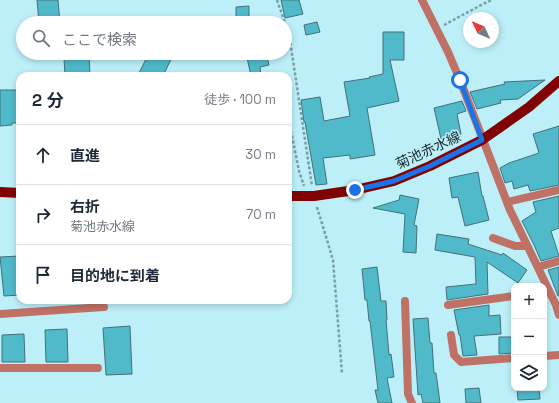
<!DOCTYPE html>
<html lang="ja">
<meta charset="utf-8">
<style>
body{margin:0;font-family:"Space Grotesk","Noto Sans JP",sans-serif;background:#f6f6f7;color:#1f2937}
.controls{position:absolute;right:12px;bottom:12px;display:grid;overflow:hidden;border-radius:8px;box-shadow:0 2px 6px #0003}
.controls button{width:36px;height:36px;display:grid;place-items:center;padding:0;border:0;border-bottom:1px solid #e0e1e3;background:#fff;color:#1f2937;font:20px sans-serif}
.compass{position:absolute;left:463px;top:12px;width:36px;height:36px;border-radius:50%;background:#fff;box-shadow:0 2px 6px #0003;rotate:314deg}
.stop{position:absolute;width:12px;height:12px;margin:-9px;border:3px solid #1a73e8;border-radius:50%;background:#fff}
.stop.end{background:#1a73e8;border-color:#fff;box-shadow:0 1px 4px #0008}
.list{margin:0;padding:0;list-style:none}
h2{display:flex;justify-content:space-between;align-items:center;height:52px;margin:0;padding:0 16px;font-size:17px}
h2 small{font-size:13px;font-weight:400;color:#747a83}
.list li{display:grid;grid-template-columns:26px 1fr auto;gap:12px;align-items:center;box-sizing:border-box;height:60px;padding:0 16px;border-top:1px solid #e0e1e3}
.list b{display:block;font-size:15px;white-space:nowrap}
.list p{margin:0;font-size:13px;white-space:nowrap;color:#747a83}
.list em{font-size:13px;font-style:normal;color:#747a83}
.icon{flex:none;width:22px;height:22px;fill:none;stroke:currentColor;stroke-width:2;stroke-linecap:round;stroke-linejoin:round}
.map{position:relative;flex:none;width:559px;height:403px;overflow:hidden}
.search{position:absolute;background:#fff;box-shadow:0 2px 6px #0003;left:16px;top:16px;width:276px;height:44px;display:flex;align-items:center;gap:10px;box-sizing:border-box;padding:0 14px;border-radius:22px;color:#747a83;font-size:15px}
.panel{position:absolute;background:#fff;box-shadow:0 2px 6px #0003;left:16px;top:72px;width:276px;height:232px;border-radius:12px}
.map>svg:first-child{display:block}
</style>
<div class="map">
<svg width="559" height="403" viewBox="0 0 559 403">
<rect width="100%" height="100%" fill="#bdeff8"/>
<path fill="#50baca" stroke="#427179" d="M37 0H58L60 23H39Z
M281 0H299L303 14 285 18Z
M249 6V23H236V7Z
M317 22 320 32 306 35 304 25Z
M383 32H404V60H390L399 101 367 108 375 155 350 159V155L323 158 327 184 316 185 305 122H304L301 100 320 97 324 121 350 116 344 82 370 78 369 77 383 74Z
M149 53H174L163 76H145L139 73Z
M246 53H266L269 65 260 67 261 76H251Z
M89 56 90 76H65L64 58Z
M545 80 518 99 500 100 501 103 477 109 470 92 505 84 504 82Z
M0 90H20V123H12V125L0 126Z
M462 101 466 111 457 114 461 134 441 139 434 108Z
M559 126V185L530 191 528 185 514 189 512 181 505 183 500 168 509 163 539 153 533 134Z
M478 172 482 196H483L489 220 465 226 458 197 452 198 449 178Z
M400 195 419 199 414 225 417 226 416 253 403 252 405 214 373 208 399 200Z
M559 196V228L551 231 559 256 541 261 534 245 522 221 536 212 533 202Z
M437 234 469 239 468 244 502 255 503 253 527 270 518 283 487 262 488 294 447 300 446 287 476 284 475 257 435 250Z
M20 256V295L4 296 0 257Z
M377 267 381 301H386L387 320H386L389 355 391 354 394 377 387 378 392 403H378L375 390H378L370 321H369L367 300H365L362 269Z
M559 267V296H558L548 270Z
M489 305V316L500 315 501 334 474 336 477 355 463 356 460 335H459L454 310Z
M428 318 430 343H432L434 373H436L440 403H423L421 394 418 395 413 319Z
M130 326 132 374 106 375 103 328Z
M67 329 68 362H46L45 330Z
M24 334 25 362H2V335Z
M499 337H514V353L499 354Z
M479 388 481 403H466L465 389Z
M517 388H539L540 399 518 400Z"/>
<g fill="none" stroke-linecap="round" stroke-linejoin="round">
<path stroke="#799fa6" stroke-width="2.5" stroke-dasharray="3 2" stroke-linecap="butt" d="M277 0 289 34 312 186
M444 25 483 4 492 0
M281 73 282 76
M288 116 299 171 304 186
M317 207 333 260 342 373"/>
<path stroke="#c07166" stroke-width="8" d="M422 0 448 52 460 80 510 210 556 305 559 315
M507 202 559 190
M493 238 515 246H527
M538 267 559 261
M405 301 408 394 412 403
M448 305 514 296
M0 314 104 307
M451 335 454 355 461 362 514 358
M544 356 559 355
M0 368H98"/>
<path stroke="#800203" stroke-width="10" d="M0 192 20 193
M288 196H314L355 190 394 181 430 166 482 140 529 107 559 81"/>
</g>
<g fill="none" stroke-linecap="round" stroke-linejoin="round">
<path stroke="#1a73e8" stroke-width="5" d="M355 190 394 181 430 166 482 140 460 80"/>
</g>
<g text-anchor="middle" stroke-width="3" stroke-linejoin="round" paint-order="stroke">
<g font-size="14" fill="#182c2f" stroke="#bdeff8">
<text transform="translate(428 150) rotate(-25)" y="5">菊池赤水線</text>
</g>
</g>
</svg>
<div class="controls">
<button>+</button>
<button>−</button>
<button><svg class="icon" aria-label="layers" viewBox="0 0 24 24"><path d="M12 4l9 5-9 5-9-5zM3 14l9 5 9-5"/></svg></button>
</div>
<svg class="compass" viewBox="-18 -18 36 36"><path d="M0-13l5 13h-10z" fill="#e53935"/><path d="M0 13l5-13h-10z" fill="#747a83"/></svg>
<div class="stop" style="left:460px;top:80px"></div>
<div class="stop end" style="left:355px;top:190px"></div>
<div class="search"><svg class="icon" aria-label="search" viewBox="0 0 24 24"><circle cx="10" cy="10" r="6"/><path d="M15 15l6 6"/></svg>ここで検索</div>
<section class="panel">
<h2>2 分<small>徒歩 · 100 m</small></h2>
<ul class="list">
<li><svg class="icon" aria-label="ahead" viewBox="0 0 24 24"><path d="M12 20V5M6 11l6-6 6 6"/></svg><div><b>直進</b></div><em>30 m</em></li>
<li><svg class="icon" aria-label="right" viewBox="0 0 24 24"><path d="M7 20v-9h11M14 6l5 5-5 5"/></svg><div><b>右折</b><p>菊池赤水線</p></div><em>70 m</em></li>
<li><svg class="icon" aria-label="arrive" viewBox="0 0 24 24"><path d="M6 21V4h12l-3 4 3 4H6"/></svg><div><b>目的地に到着</b></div></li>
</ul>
</section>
</div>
